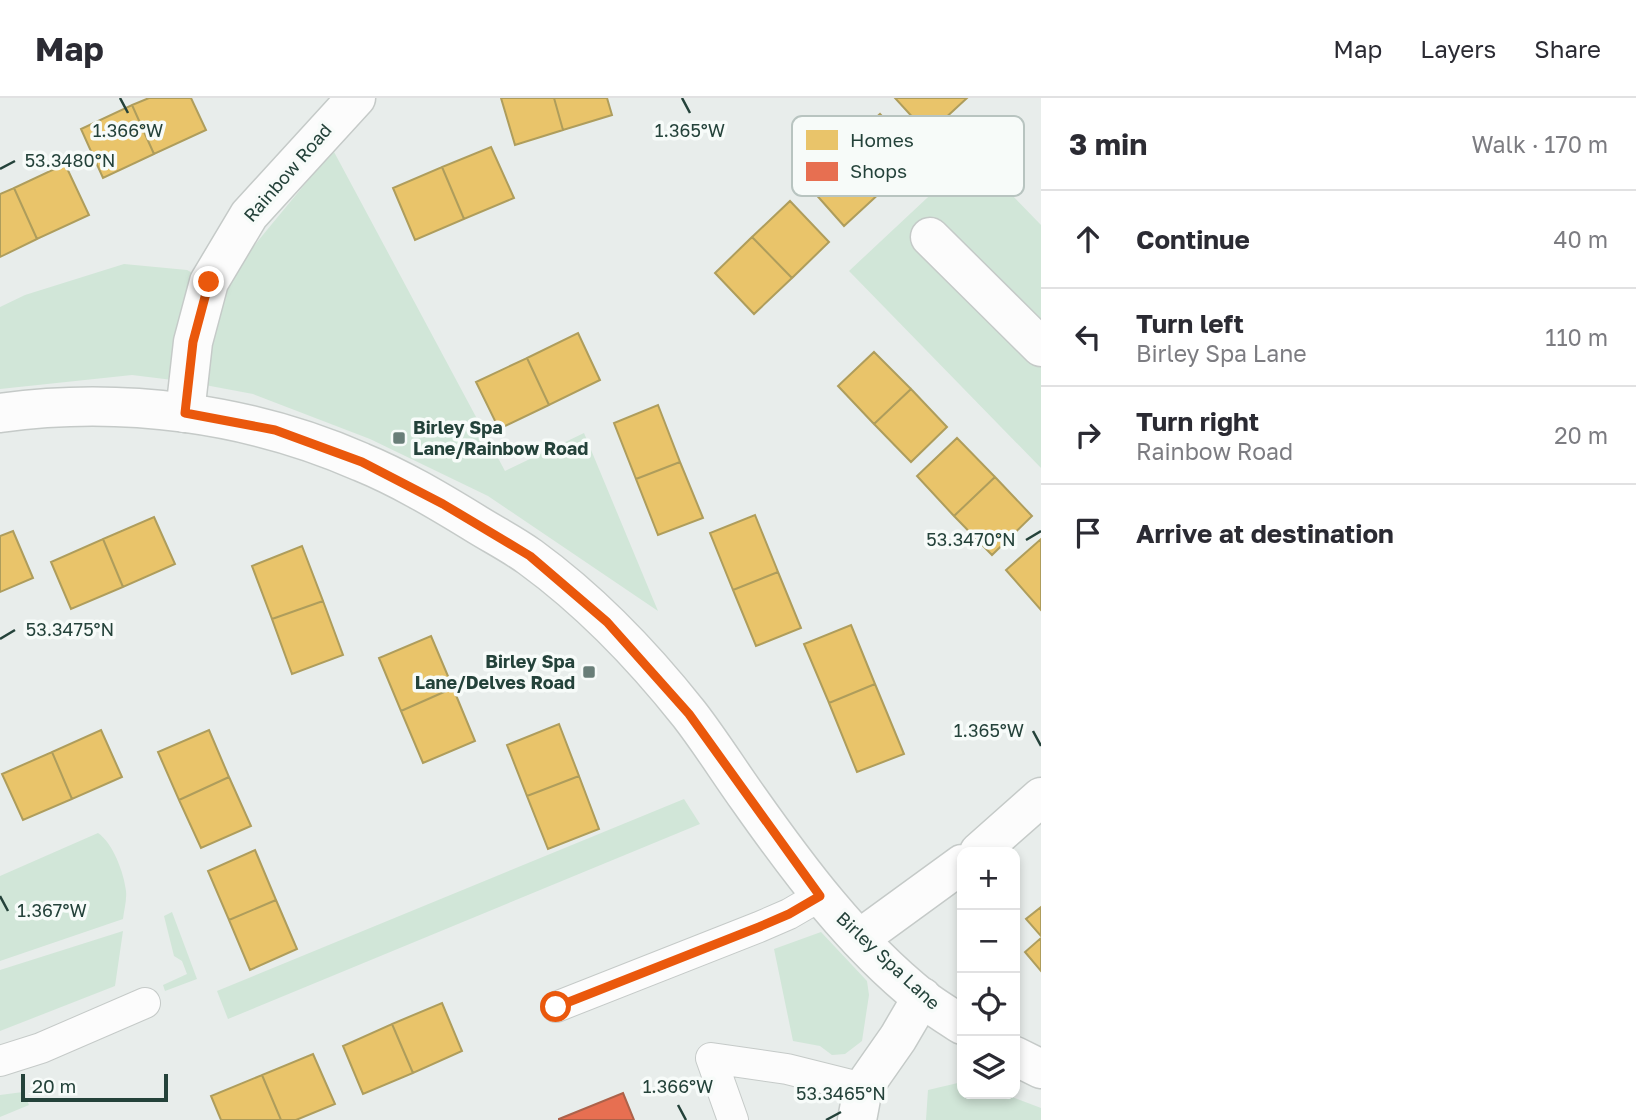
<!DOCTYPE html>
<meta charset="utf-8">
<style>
body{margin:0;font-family:"Golos Text",sans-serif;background:#f7f7f7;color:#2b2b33}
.controls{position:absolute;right:21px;bottom:21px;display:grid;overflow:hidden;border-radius:14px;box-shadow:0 4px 10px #0003}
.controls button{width:63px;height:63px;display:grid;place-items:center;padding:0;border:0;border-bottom:2px solid #e1e1e2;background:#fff;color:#2b2b33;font:35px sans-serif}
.scale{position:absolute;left:21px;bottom:18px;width:147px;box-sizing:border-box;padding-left:7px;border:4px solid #24423a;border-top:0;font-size:19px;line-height:24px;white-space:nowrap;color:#24423a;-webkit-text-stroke:5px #f7fbf9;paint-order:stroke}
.stop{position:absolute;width:21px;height:21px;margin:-16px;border:5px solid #ea580c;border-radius:50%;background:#fff}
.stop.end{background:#ea580c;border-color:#fff;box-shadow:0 2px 7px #0008}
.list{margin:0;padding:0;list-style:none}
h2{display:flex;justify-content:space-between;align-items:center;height:91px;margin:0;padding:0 28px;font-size:30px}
h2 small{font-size:23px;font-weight:400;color:#7c7c81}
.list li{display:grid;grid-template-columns:46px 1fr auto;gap:21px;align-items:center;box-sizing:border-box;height:98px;padding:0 28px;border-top:2px solid #e1e1e2}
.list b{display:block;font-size:26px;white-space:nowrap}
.list p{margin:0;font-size:23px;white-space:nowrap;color:#7c7c81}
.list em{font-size:23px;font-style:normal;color:#7c7c81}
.icon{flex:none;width:38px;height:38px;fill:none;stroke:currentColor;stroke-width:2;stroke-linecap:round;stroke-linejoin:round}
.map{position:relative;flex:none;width:1041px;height:1022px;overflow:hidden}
header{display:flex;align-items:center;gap:42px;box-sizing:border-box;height:98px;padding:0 35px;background:#fff;border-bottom:2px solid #e1e1e2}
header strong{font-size:33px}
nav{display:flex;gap:38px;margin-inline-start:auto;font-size:24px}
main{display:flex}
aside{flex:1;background:#fff}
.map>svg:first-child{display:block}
</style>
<header>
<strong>Map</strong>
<nav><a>Map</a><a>Layers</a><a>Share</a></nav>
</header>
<main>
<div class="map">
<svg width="1041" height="1022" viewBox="0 0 1041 1022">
<rect width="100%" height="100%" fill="#e8edeb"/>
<path fill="#d1e6d8" d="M333 52 505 373 584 335 658 513 488 398 370 341 253 296 189 284 132 277 0 291V209L25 197 124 166 187 172 209 184 244 160Z
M973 57 1041 127V370L849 173Z
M684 701 700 726 228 921 217 893Z
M98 735C113 745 124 775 126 793 127 802 124 812 123 821L0 863V778Z
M172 814 197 881 165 893 163 887 187 876 182 863 174 858 164 818Z
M123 833 115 888 0 933V872Z
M821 834 867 883 869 897 862 943 845 956 832 957 820 948 793 943 774 851Z
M962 984V996H1004L1041 1010V1022H926L928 992Z
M23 994 29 1007 0 1019V997Z"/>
<path fill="#e9c46a" stroke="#ae9d5c" stroke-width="2" d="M149 0H191L206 32 154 56 132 7Z
M501 0H554L563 32 515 47Z
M554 0H607L612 17 563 32Z
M895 0H967L928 36Z
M132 7 154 56 103 80 81 31Z
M880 16 920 59 882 93 843 50Z
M491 49 514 100 464 121 442 69Z
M843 50 882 93 844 128 805 84Z
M65 66 89 117 37 141 14 90Z
M442 69 464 121 415 142 393 90Z
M14 90 37 141 0 159V96Z
M790 103 829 144 792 180 752 139Z
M752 139 792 180 754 216 715 175Z
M578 235 600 282 549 307 527 260Z
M874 254 911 291 874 326 838 288Z
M527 260 549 307 499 331 476 284Z
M911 291 947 329 911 364 874 326Z
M658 307 680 364 636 381 614 325Z
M957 340 995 379 954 418 917 378Z
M680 364 703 420 658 437 636 381Z
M995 379 1032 418 992 457 954 418Z
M755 417 778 474 733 492 710 435Z
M154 419 175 466 123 489 103 441Z
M13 433 33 480 0 494V438Z
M103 441 123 489 71 511 51 464Z
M1041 441V512L1006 472Z
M302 448 323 503 272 521 252 468Z
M778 474 801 530 756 548 733 492Z
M323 503 343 557 292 576 272 521Z
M851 527 875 586 829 605 804 546Z
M431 538 453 590 401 613 379 560Z
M875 586 904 656 857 674 829 605Z
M453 590 475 643 423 665 401 613Z
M559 626 579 678 527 698 507 647Z
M101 632 122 679 72 701 52 654Z
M209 632 229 679 179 702 158 654Z
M52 654 72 701 23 722 2 676Z
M579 678 599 731 548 751 527 698Z
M229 679 251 728 201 750 179 702Z
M255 752 276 802 229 822 208 773Z
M276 802 297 851 250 872 229 822Z
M1041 809V838L1026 821Z
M1041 840V873L1025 854Z
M442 905 462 953 413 975 392 926Z
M392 926 413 975 363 996 343 948Z
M313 956 335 1006 296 1022H281L262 977Z
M262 977 281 1022H221L211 998Z"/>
<path fill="#e76f51" stroke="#ac624a" stroke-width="2" d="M623 995 634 1022H559V1021Z"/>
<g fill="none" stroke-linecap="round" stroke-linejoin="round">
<defs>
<path id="service" d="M556 909 759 829 789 816 820 798
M0 963 41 950 145 905
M733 1022 711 960 787 971 863 990"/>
<path id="minor" d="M930 139 1041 249
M185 315 193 244 209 184 249 117 356 0
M979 754 1041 699
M859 841 962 766
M857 1022 863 990 898 940 922 899"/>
<path id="tertiary" d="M0 315C121 298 250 315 361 364 400 380 437 402 473 424 492 436 512 446 530 459 589 502 643 558 689 616 710 643 728 672 748 700 798 771 853 845 922 900 935 910 949 918 962 927
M1015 958 1041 971"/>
</defs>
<use href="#service" stroke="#c5cac8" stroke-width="32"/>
<use href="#minor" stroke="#c5cac8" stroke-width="41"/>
<use href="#tertiary" stroke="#c5cac8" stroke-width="41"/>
<use href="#service" stroke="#fcfcfc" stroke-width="30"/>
<use href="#minor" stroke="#fcfcfc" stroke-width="38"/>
<use href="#tertiary" stroke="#fcfcfc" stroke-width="38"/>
</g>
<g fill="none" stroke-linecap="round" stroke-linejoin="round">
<path stroke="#ea580c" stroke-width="9" d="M209 184 193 244 185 315 275 332 362 364 443 406 530 458 607 524 689 616 820 798 789 816 759 829 556 909"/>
</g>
<path fill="none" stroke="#24423a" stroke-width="2.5" d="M120 0 128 15M682 0 690 15M0 71 15 63M1026 442 1041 433M0 541 15 532M1033 633 1041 648M0 798 8 813M678 1007 686 1022M826 1022 841 1014"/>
<g fill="#697e78" stroke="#f7fbf9" stroke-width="2.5">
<rect x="392" y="333" width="14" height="14" rx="3.5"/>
<rect x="582" y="567" width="14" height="14" rx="3.5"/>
</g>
<g text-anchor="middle" stroke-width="7" stroke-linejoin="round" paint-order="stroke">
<g font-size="18" fill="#24423a" stroke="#f7fbf9">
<text transform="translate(288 75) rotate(-49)" y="6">Rainbow Road</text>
<text transform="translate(888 863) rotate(43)" y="6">Birley Spa Lane</text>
</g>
<g font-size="18" font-weight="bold" fill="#24423a" stroke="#f7fbf9" text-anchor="start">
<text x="413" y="336">Birley Spa<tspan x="413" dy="21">Lane/Rainbow Road</tspan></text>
<text x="575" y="570" text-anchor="end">Birley Spa<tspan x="575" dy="21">Lane/Delves Road</tspan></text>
</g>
</g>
<rect x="792" y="18" width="232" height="80" rx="10" fill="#f7fbf9" stroke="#b8c4c0" stroke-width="2"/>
<rect x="806" y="32" width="32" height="20" fill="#e9c46a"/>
<rect x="806" y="64" width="32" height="19" fill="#e76f51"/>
<g font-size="19" fill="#24423a">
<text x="850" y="49">Homes</text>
<text x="850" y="80">Shops</text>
</g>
<g font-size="18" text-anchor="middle" fill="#24423a" stroke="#f7fbf9" stroke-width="7" stroke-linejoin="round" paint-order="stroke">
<text x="128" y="39">1.366°W</text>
<text x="690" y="39">1.365°W</text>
<text x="70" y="69">53.3480°N</text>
<text x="971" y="448">53.3470°N</text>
<text x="70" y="538">53.3475°N</text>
<text x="989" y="639">1.365°W</text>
<text x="52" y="819">1.367°W</text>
<text x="678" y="995">1.366°W</text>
<text x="841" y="1002">53.3465°N</text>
</g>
</svg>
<div class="controls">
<button>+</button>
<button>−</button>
<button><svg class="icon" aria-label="locate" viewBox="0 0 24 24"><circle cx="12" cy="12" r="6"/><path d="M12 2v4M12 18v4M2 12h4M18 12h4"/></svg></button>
<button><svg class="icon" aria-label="layers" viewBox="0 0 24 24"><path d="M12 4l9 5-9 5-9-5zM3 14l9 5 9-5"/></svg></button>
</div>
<div class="scale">20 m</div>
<div class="stop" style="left:556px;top:909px"></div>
<div class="stop end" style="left:209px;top:184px"></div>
</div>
<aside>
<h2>3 min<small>Walk · 170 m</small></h2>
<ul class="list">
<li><svg class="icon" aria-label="ahead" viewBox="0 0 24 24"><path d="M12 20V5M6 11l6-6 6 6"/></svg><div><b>Continue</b></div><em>40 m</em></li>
<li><svg class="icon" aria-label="left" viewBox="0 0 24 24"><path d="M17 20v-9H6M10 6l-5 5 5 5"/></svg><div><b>Turn left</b><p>Birley Spa Lane</p></div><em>110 m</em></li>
<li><svg class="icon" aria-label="right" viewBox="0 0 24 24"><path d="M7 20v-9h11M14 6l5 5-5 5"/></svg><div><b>Turn right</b><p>Rainbow Road</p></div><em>20 m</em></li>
<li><svg class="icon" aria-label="arrive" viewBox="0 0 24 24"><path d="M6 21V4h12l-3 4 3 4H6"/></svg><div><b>Arrive at destination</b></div></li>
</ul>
</aside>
</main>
